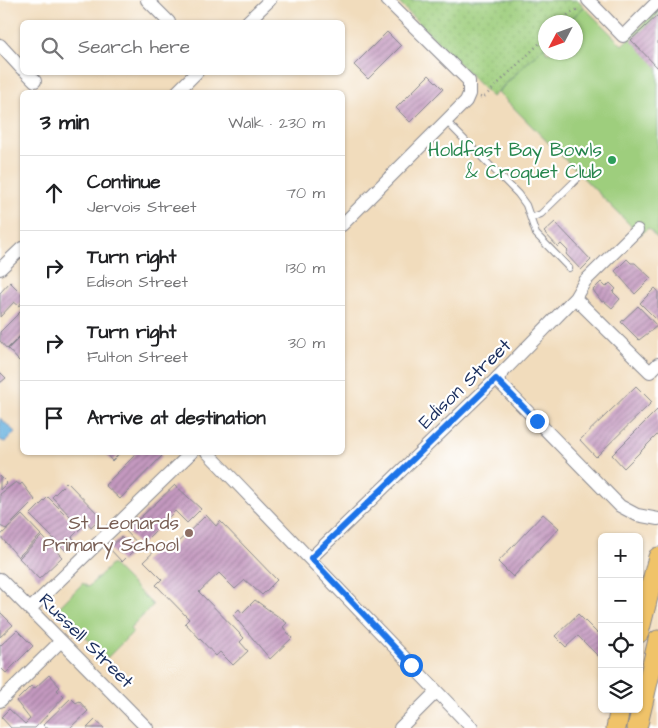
<!DOCTYPE html>
<meta charset="utf-8">
<style>
body{margin:0;font-family:"Architects Daughter",sans-serif;background:#f6f6f6;color:#202124}
.controls{position:absolute;right:15px;bottom:15px;display:grid;overflow:hidden;border-radius:8px;box-shadow:0 1px 4px #0004}
.controls button{width:45px;height:45px;display:grid;place-items:center;padding:0;border:0;border-bottom:1px solid #e0e0e0;background:#fff;color:#202124;font:25px sans-serif}
.compass{position:absolute;left:538px;top:15px;width:45px;height:45px;border-radius:50%;background:#fff;box-shadow:0 1px 4px #0004;rotate:229deg}
.stop{position:absolute;width:15px;height:15px;margin:-11px;border:4px solid #1a73e8;border-radius:50%;background:#fff}
.stop.end{background:#1a73e8;border-color:#fff;box-shadow:0 1px 5px #0008}
.list{margin:0;padding:0;list-style:none}
h2{display:flex;justify-content:space-between;align-items:center;height:65px;margin:0;padding:0 20px;font-size:21px}
h2 small{font-size:16px;font-weight:400;color:#757577}
.list li{display:grid;grid-template-columns:32px 1fr auto;gap:15px;align-items:center;box-sizing:border-box;height:75px;padding:0 20px;border-top:1px solid #e0e0e0}
.list b{display:block;font-size:19px;white-space:nowrap}
.list p{margin:0;font-size:16px;white-space:nowrap;color:#757577}
.list em{font-size:16px;font-style:normal;color:#757577}
.icon{flex:none;width:28px;height:28px;fill:none;stroke:currentColor;stroke-width:2;stroke-linecap:round;stroke-linejoin:round}
.map{position:relative;flex:none;width:658px;height:728px;overflow:hidden}
.search{position:absolute;background:#fff;box-shadow:0 1px 4px #0004;left:20px;top:20px;width:325px;height:55px;display:flex;align-items:center;gap:12px;box-sizing:border-box;padding:0 18px;border-radius:8px;color:#757577;font-size:19px}
.panel{position:absolute;background:#fff;box-shadow:0 1px 4px #0004;left:20px;top:90px;width:325px;height:365px;border-radius:8px}
.map>svg:first-child{display:block}
</style>
<div class="map">
<svg width="658" height="728" viewBox="0 0 658 728">
<defs>
<pattern id="park-dots" width="8" height="8" patternUnits="userSpaceOnUse" patternTransform="scale(1.25)"><rect width="8" height="8" fill="#9ece7d"/><path d="M2 2h.1M6 6h.1" fill="none" stroke="#88b16e" stroke-width="1.8" stroke-linecap="round"/></pattern>
<pattern id="building-hatch" width="6" height="6" patternUnits="userSpaceOnUse" patternTransform="scale(1.25)"><rect width="6" height="6" fill="#c499bf"/><path d="M-1 1l2-2M0 6l6-6M5 7l2-2" fill="none" stroke="#9e7d9e"/></pattern>
</defs>
<rect width="100%" height="100%" fill="#fff"/>
<filter id="ink" filterUnits="userSpaceOnUse"><feTurbulence type="fractalNoise" baseFrequency=".02" numOctaves="2"/><feDisplacementMap in="SourceGraphic" scale="10" xChannelSelector="R" yChannelSelector="G"/><feConvolveMatrix kernelMatrix="1 2 1 2 8 2 1 2 1" color-interpolation-filters="sRGB"/></filter>
<filter id="wash" filterUnits="userSpaceOnUse"><feTurbulence type="fractalNoise" baseFrequency=".0096" numOctaves="4" result="noise"/><feDisplacementMap in="SourceGraphic" scale="20" xChannelSelector="R" yChannelSelector="G"/><feGaussianBlur stdDeviation="1.12" result="paint"/><feColorMatrix in="noise" values="0 0 0 0 0 0 0 0 0 0 0 0 0 0 0 0 0 1.4 0 .05"/><feComposite in="paint" operator="in"/></filter>
<g filter="url(#wash)">
<rect width="100%" height="100%" fill="#f1dcbc"/>
<path fill="url(#park-dots)" stroke="#5c7e6e" d="M396 0H578L584 7 568 22H546L545 45 492 97Z"/>
<path fill="#9ece7d" stroke="#5c7e6e" d="M584 7 622 45 658 9V239L648 228 640 235 498 92 545 45 546 52H576V22H568Z
M112 564 153 605 130 629 133 632 107 658 57 609 83 583 88 587Z"/>
<path fill="#66b0de" stroke="#40709e" d="M0 418 15 432 5 442 0 440Z"/>
<g id="blocks">
<path fill="url(#building-hatch)" d="M658 15V68L631 40Z
M387 32 401 46 368 79 354 65Z
M429 75 443 89 410 122 396 108Z
M555 222 591 260 581 270 566 254 568 251 561 244 558 247 544 232Z
M627 259 631 263H635L651 278 635 294 615 271Z
M10 282 22 294V302L19 306 14 302 0 317V293Z
M601 282 606 287 610 283 616 289 613 292 620 299 612 308 604 301 602 302 593 290Z
M655 288 658 291V321L640 303Z
M638 306 657 326 639 340 621 322Z
M22 310V334L7 349 0 341V332Z
M22 335V358L19 361 8 349Z
M0 372 6 378 0 383Z
M636 386 652 402 596 457 580 440Z
M658 409V434L624 468 612 455Z
M104 452H121L112 461Z
M133 452H158L162 456 120 499 105 485 135 455Z
M0 476 7 483 0 490Z
M16 482 20 485 22 483 35 500 6 529 0 526V494Z
M67 482 101 517 91 527 87 522 72 537 76 541 66 551 30 515 48 497 70 519 71 517 52 497Z
M175 485 201 509 187 523 175 511 140 546 126 531Z
M543 514 559 528 513 577 498 562Z
M22 515 41 535 18 557 0 536Z
M206 515 216 526 220 521 277 580 262 595 245 580 235 589 219 573 199 592 244 638 240 642 248 651 233 665 220 652 216 656 185 623 189 619 156 585 162 579 144 561 162 544 169 551Z
M42 536 62 557 39 579 19 558Z
M121 537 133 551 122 562 109 548Z
M255 600 287 623 283 627 292 638 270 659 233 615 239 609 242 613Z
M0 612 13 625 0 637Z
M578 614 602 638V660L578 636 566 647 555 636Z
M17 630 33 646 6 673 0 667V644L1 645Z
M49 675 60 687 57 690 64 697 35 728H11L1 717 9 709 25 724 30 719 16 701 31 686 34 689Z
M71 698 76 703 79 701 88 711 70 728H46L43 725Z
M95 720 104 728H87Z"/>
</g>
</g>
<g filter="url(#ink)">
<use href="#blocks" fill-opacity="0" stroke="#86868d" stroke-width="1"/>
<g fill="none" stroke-linecap="round" stroke-linejoin="round">
<defs>
<path id="service" d="M446 121 518 194 526 205 536 234 569 268
M531 218 541 214 577 179"/>
<path id="minor" d="M147 0 169 22
M588 0 623 36 658 1
M247 22 270 0
M0 45 22 69
M26 72 35 81
M177 92 197 72
M342 225 466 101 469 94V81L387 0
M0 269 22 248
M575 298 650 372 658 364
M496 379 620 506 637 515 658 519
M207 452 472 728
M311 558 496 379 575 298 585 281 637 230
M0 579 147 728
M30 609 192 452
M0 701 61 641
M400 728 436 692"/>
<path id="primary" d="M639 633 658 557
M616 728 620 709
M637 728 658 640"/>
</defs>
<use href="#service" stroke="#86868d" stroke-width="8"/>
<use href="#minor" stroke="#86868d" stroke-width="14"/>
<use href="#primary" stroke="#86868d" stroke-width="21"/>
<path stroke="#86868d" stroke-width="2.5" stroke-dasharray="1 4" stroke-linecap="butt" d="M560 22 570 13 578 9
M480 97 483 98 546 37"/>
<use href="#service" stroke="#fff" stroke-width="6"/>
<use href="#minor" stroke="#fff" stroke-width="12"/>
<use href="#primary" stroke="#f0c369" stroke-width="19"/>
</g>
</g>
<g fill="none" stroke-linecap="round" stroke-linejoin="round" filter="url(#ink)">
<path stroke="#1a73e8" stroke-width="6" d="M411 665 311 558 496 379 537 421"/>
</g>
<circle fill="#2e9e5b" stroke="#fff" stroke-width="2" cx="612" cy="160" r="5"/>
<circle fill="#8d6e63" stroke="#fff" stroke-width="2" cx="189" cy="533" r="5"/>
<g text-anchor="middle" stroke-width="4.5" stroke-linejoin="round" paint-order="stroke">
<g font-size="19" fill="#27864d" stroke="#fff" text-anchor="end">
<text x="602" y="156">Holdfast Bay Bowls<tspan x="602" dy="22">&amp; Croquet Club</tspan></text>
</g>
<g font-size="19" fill="#1b2f5e" stroke="#fff">
<text transform="translate(464 383) rotate(-44)" y="7">Edison Street</text>
<text transform="translate(87 640) rotate(45)" y="7">Russell Street</text>
</g>
<g font-size="19" fill="#785e54" stroke="#fff" text-anchor="end">
<text x="179" y="529">St Leonards<tspan x="179" dy="22">Primary School</tspan></text>
</g>
</g>
</svg>
<div class="controls">
<button>+</button>
<button>−</button>
<button><svg class="icon" aria-label="locate" viewBox="0 0 24 24"><circle cx="12" cy="12" r="6"/><path d="M12 2v4M12 18v4M2 12h4M18 12h4"/></svg></button>
<button><svg class="icon" aria-label="layers" viewBox="0 0 24 24"><path d="M12 4l9 5-9 5-9-5zM3 14l9 5 9-5"/></svg></button>
</div>
<svg class="compass" viewBox="-18 -18 36 36"><path d="M0-13l5 13h-10z" fill="#e53935"/><path d="M0 13l5-13h-10z" fill="#757577"/></svg>
<div class="stop" style="left:411px;top:665px"></div>
<div class="stop end" style="left:537px;top:421px"></div>
<div class="search"><svg class="icon" aria-label="search" viewBox="0 0 24 24"><circle cx="10" cy="10" r="6"/><path d="M15 15l6 6"/></svg>Search here</div>
<section class="panel">
<h2>3 min<small>Walk · 230 m</small></h2>
<ul class="list">
<li><svg class="icon" aria-label="ahead" viewBox="0 0 24 24"><path d="M12 20V5M6 11l6-6 6 6"/></svg><div><b>Continue</b><p>Jervois Street</p></div><em>70 m</em></li>
<li><svg class="icon" aria-label="right" viewBox="0 0 24 24"><path d="M7 20v-9h11M14 6l5 5-5 5"/></svg><div><b>Turn right</b><p>Edison Street</p></div><em>130 m</em></li>
<li><svg class="icon" aria-label="right" viewBox="0 0 24 24"><path d="M7 20v-9h11M14 6l5 5-5 5"/></svg><div><b>Turn right</b><p>Fulton Street</p></div><em>30 m</em></li>
<li><svg class="icon" aria-label="arrive" viewBox="0 0 24 24"><path d="M6 21V4h12l-3 4 3 4H6"/></svg><div><b>Arrive at destination</b></div></li>
</ul>
</section>
</div>
